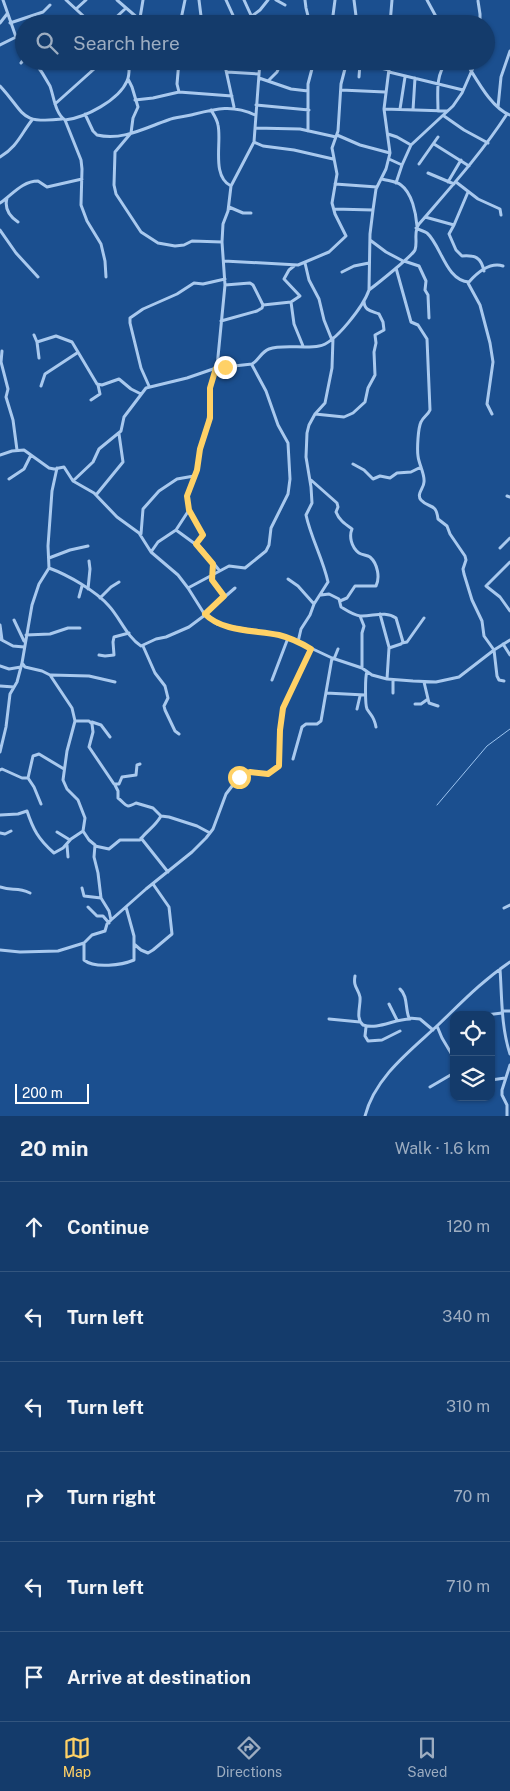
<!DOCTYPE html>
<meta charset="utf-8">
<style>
body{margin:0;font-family:"Public Sans",sans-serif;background:#1d4271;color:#f1f3f6}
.controls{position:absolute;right:15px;bottom:15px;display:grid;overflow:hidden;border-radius:10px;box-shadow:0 1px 4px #0004}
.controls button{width:45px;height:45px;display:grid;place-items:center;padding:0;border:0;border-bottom:1px solid #33557e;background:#143b6b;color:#f1f3f6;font:25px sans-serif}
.scale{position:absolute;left:15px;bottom:12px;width:74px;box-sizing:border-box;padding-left:5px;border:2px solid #fff;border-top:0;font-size:14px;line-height:18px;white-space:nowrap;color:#fff;-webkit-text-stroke:4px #1b4f8f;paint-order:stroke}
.stop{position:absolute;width:15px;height:15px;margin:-11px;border:4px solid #ffd166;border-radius:50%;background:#fff}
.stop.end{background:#ffd166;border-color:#fff;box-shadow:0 1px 5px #0008}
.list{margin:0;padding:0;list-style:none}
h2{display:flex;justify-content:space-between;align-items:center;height:65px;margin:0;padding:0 20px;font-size:21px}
h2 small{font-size:16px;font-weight:400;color:#9dadc1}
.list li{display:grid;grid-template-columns:32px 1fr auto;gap:15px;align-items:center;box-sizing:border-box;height:90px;padding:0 20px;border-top:1px solid #33557e}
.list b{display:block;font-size:19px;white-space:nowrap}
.list em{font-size:16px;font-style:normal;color:#9dadc1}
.icon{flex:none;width:28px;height:28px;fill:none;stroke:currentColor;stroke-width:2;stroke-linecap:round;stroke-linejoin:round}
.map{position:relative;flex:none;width:510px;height:1116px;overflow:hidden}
.search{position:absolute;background:#143b6b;box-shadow:0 1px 4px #0004;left:15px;right:15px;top:15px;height:55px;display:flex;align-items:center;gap:12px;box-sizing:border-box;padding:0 18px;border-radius:28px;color:#9dadc1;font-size:19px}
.sheet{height:605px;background:#143b6b}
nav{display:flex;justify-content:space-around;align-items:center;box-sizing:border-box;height:70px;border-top:1px solid #33557e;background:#143b6b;font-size:14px;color:#9dadc1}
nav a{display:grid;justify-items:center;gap:2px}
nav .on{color:#ffd166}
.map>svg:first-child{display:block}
</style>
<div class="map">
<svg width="510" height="1116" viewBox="0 0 510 1116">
<rect width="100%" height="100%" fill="#1b4f8f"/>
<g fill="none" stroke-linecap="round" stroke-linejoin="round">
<path stroke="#9cc4f0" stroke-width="1" d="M437 805 487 746 510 729"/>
<path stroke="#a9c9ee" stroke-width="3" d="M3 0 16 37 24 48
M66 0 92 24
M117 0 140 20
M199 0 202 24
M226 0 237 24
M244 0 255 24
M276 0 285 5
M305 0 306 8 310 24
M354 0 357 24
M427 0 440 24
M478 1 480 14V24
M76 9 86 0
M252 16 260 10 268 0
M0 23 7 14
M10 23 43 12 50 5
M332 23 335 0
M109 24 126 8
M139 24 143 0
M180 24 185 0
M324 24H349
M390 24 392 0
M0 45 16 37
M34 61C40 69 45 77 50 86 54 97 55 113 65 120 85 118 119 100 127 81 130 75 129 68 129 61
M131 61 149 65 205 61
M179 61 177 84 179 92 232 96
M224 61 234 107
M296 61 313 66
M351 61 389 70
M465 61C476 78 491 108 510 115
M21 63 24 59
M227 72 259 74
M389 72 463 90
M359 77 360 63
M259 78 291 89 308 91
M128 79 132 87 138 107 133 118 131 133 115 152 114 185 116 194 141 232 158 243 175 246 184 245 192 241 222 242
M268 81 277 72 282 61
M0 86C26 114 19 124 62 119
M341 90 385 92
M135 100 153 98 179 92
M55 104 103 61
M256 105 309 110
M498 107 501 77 510 51
M384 109 447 111
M400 109 405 77
M211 110C214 115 217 119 218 125 222 142 211 176 231 186
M413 110 415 78
M438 111C438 93 435 76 447 61
M85 114 93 131 97 135C122 141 145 128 168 120 175 117 183 117 191 115 215 109 232 104 255 115
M444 116 464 130 488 143
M65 120 81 160 82 169 81 205 87 221 101 244 105 261 106 277
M255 128 300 129 336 137
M308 131V84L314 61
M388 134 397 137 411 145
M337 135 360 145 390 153
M254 142 263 146 294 150 333 159
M434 144 469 166
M0 157C17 147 21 134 32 120
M389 159 402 165
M419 164 438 137
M428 173 454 184
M382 179C388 181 396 181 401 185 412 193 416 213 417 226
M448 182 461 160
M456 182 478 199 500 209 501 215
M396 183 402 165 411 145 453 106 462 93 476 61
M335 184 377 187
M7 198C4 209 9 216 18 222
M0 203C12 195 22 181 38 181L47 187 82 179
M229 207 243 213H251
M334 209 373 210
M425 217 454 225 468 192
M454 225 449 234 456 250 462 256C475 255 481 257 484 271
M416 228C419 230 424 231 427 233 441 245 446 281 469 282 477 273 490 262 503 266
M0 230 16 253 38 277
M370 240 386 252 403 261
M224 261 298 265 329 252 346 236 335 214 332 203 337 174 332 148 338 131 341 84 347 61
M404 261 419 266 426 281 425 290 428 295 429 318
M305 263 309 280 319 299 324 320 332 340
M396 268 411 322 418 325 427 339 430 410C428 415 423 417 421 422 418 428 417 449 418 456 419 465 425 474 424 482 424 488 416 494 421 500 429 509 436 502 438 519L447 526 450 534 465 556 466 560 463 569 464 574 472 600 482 621 484 636 494 650
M342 272 354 266 369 263
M468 283 480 305 490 343 493 362 487 404 492 414
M225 285 250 283 253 285 263 305 291 302 300 296 284 279 289 270 294 266
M369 290 370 234 373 210 376 189 386 169 390 153 384 109 390 61
M291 302 294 324 303 346
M221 321 257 311 262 308 263 305
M34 335 37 342 39 358
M37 342 56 336 72 342 97 384 102 385 119 379 131 389 141 394
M2 351 1 362 8 389 6 397 13 420 17 450
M217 367 225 285 222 242 223 224 228 211 231 186 254 142 260 61
M41 386 45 374 77 353
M149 386 141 368 130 323V318L143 309 177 294 194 283 203 284 225 279
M91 400 100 394 98 385
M315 414 344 417 353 413 365 402 368 388 375 375 374 352 376 343 375 335 384 330 383 322 379 314C372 311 364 311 364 301
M0 455 12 451 24 450 49 468 54 469 64 467 73 481 94 493 117 517 139 533 151 552 178 575 188 588 205 615 217 624 279 635 298 642 332 658 362 668 372 675 387 679 413 681 436 682 459 677 494 650 510 640
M353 464 364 470 373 479 380 476 390 478 397 473 411 472 421 467
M9 479 24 469 31 455
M311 480 337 503 338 507 336 512C339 520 345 524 352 529 349 536 351 547 359 553 362 555 367 555 370 557 378 564 380 578 376 586H355L347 598 340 601
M73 481 93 462 99 449 121 431 124 417 146 388 187 378 216 368 252 364C259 360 261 352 269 349 282 344 305 349 319 346 335 344 364 305 369 290 377 284 412 256 415 250 418 242 413 231 419 224 450 188 481 154 507 114
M96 495 123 462 119 434
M507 496 510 497
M189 510 203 534 202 538 196 544
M176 530 202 549 219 570
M141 534 143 509 159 491 177 479 194 476
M500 548 510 538
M151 552 158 542 176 530 189 510 187 496 195 476 200 449 208 424 210 388 216 368
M49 558 70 550 88 546
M510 562 486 586 500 597 510 611
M213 564 212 580 224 597
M49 568C68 575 96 591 109 606 120 618 127 637 141 646L156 639 166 637 189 627 205 615
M288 579 298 586 314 604
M188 588 229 566 245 568 266 551 269 545 271 528 288 494 290 479 288 443 278 425 266 391 252 365
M88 589 90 569 89 561
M321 595 329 594 339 599 341 607C346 610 353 615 360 616 372 617 385 610 396 618L403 642 401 644 389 648 387 679
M79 597 82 586
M100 598 111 587 119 582
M205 614 235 588
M380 614 389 647
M360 616 364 626 362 633V668
M14 620 24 641
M0 625 2 640
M26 635 50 634 68 628H80
M0 639 13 646 24 647
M298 642 301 629 310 615 314 604 328 582C323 559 311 538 306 515L312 503 311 487 306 457 307 433 309 425 315 414 325 403 332 368 333 338
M402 643 407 642 424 618
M503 644 510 655
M143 646 155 673 165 686 168 698 164 706 165 710 175 731 179 734
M494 650 497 676 499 680 504 681
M99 655 105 656 114 655 113 642 114 637 129 633
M334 659 338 649
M22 663 25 667 42 671 50 675 72 708 75 721 67 751 63 780 67 789 78 800 85 818 83 831 89 840 95 845 94 857 98 873 101 898 109 911 111 920
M0 666 9 669 21 667
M367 672C365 676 365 705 367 709 372 717 374 716 376 727
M51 675 89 676 115 682
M272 680 288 638
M393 680V693
M424 682 429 703 438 706
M0 686 14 687
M326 693 365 695
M415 704H421L428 699
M357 709 360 696
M75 721H89L92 724 93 732 89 747 114 784H119L122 777 136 775 137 765 140 764
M92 722 101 725 110 737
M0 752 6 727 10 694 17 682 22 663 32 605 39 584 49 568 48 546 52 491 57 468
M293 759 302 727 306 724H317L321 721 332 658
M0 770 2 769 22 778H28L33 756 39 754 64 769
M28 778 34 787 41 804
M115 785 118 791V798C127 805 125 809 136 803L153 808 161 816 169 817 197 826 210 833
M0 815 18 814 27 811C33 829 38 839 54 853L63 848 71 839 83 831
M57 832 70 840
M0 833 5 834 11 831
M141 838 168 872
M67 845 68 857
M95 846 109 849 120 840H140C147 830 154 828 161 816
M0 887C13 892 16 886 30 893
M82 888 84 896 101 898
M88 907 97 916H103L109 923
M504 908 510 905
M84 943V960C95 969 122 965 134 960V936L126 907
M134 944 141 950 148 953 153 950 172 934 169 907 153 884
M0 950 20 952 58 951 84 943 92 935 105 931 107 924 111 920 146 889 192 852 206 838 213 829 226 794 239 777 250 772 268 774 279 766 280 730 283 708 311 649
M500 969C502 997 501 1027 510 1054
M355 976C353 987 358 988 360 997 361 1006 355 1018 363 1025 378 1030 394 1019 410 1019
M400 989C408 996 405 1008 409 1018L420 1019 433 1030
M389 1004 397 1020
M502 1011H510
M486 1015 502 1013
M329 1019 360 1022
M437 1026 442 1038 454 1058
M366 1027 365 1036 368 1041 382 1040 400 1031
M491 1080 505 1078
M430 1087 454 1073
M365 1116C375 1077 410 1051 438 1025 462 1002 482 981 510 962
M507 1116V1105L502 1095V1090L510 1065"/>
</g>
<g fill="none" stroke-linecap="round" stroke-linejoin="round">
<path stroke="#ffd166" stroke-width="6" d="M225 367 216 368 210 388V418L200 449 197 470 187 496 189 510 203 535 196 544 213 564 212 580 224 596 205 614C222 632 256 630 279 635 291 638 301 643 311 649L283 708 280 730 279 766 268 774 250 772 239 777"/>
</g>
</svg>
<div class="controls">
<button><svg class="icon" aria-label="locate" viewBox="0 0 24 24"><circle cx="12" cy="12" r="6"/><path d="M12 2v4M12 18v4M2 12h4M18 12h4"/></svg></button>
<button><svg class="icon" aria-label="layers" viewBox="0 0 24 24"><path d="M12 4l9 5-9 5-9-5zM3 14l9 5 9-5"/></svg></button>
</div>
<div class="scale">200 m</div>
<div class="stop" style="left:239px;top:777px"></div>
<div class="stop end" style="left:225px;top:367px"></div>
<div class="search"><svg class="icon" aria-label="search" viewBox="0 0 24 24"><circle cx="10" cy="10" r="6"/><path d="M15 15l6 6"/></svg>Search here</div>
</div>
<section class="sheet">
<h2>20 min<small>Walk · 1.6 km</small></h2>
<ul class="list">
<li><svg class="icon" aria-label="ahead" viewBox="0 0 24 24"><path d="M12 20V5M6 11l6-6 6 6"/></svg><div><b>Continue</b></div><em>120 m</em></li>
<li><svg class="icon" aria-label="left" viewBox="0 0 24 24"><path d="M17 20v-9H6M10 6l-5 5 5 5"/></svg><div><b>Turn left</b></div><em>340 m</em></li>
<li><svg class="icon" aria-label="left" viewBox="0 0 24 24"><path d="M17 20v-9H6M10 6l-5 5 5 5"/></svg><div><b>Turn left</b></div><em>310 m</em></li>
<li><svg class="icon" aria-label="right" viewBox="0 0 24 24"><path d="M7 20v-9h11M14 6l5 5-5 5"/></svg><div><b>Turn right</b></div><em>70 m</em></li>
<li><svg class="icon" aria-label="left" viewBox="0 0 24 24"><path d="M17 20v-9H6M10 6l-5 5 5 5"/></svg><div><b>Turn left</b></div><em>710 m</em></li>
<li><svg class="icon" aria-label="arrive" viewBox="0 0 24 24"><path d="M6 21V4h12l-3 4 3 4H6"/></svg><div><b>Arrive at destination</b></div></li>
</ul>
</section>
<nav>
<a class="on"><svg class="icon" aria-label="map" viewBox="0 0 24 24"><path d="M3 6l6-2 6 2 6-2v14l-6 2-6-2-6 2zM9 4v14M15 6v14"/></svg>Map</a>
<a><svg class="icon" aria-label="directions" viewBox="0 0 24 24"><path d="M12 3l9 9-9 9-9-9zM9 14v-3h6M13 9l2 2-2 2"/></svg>Directions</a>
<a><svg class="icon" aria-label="saved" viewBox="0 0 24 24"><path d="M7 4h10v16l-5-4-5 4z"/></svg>Saved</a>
</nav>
